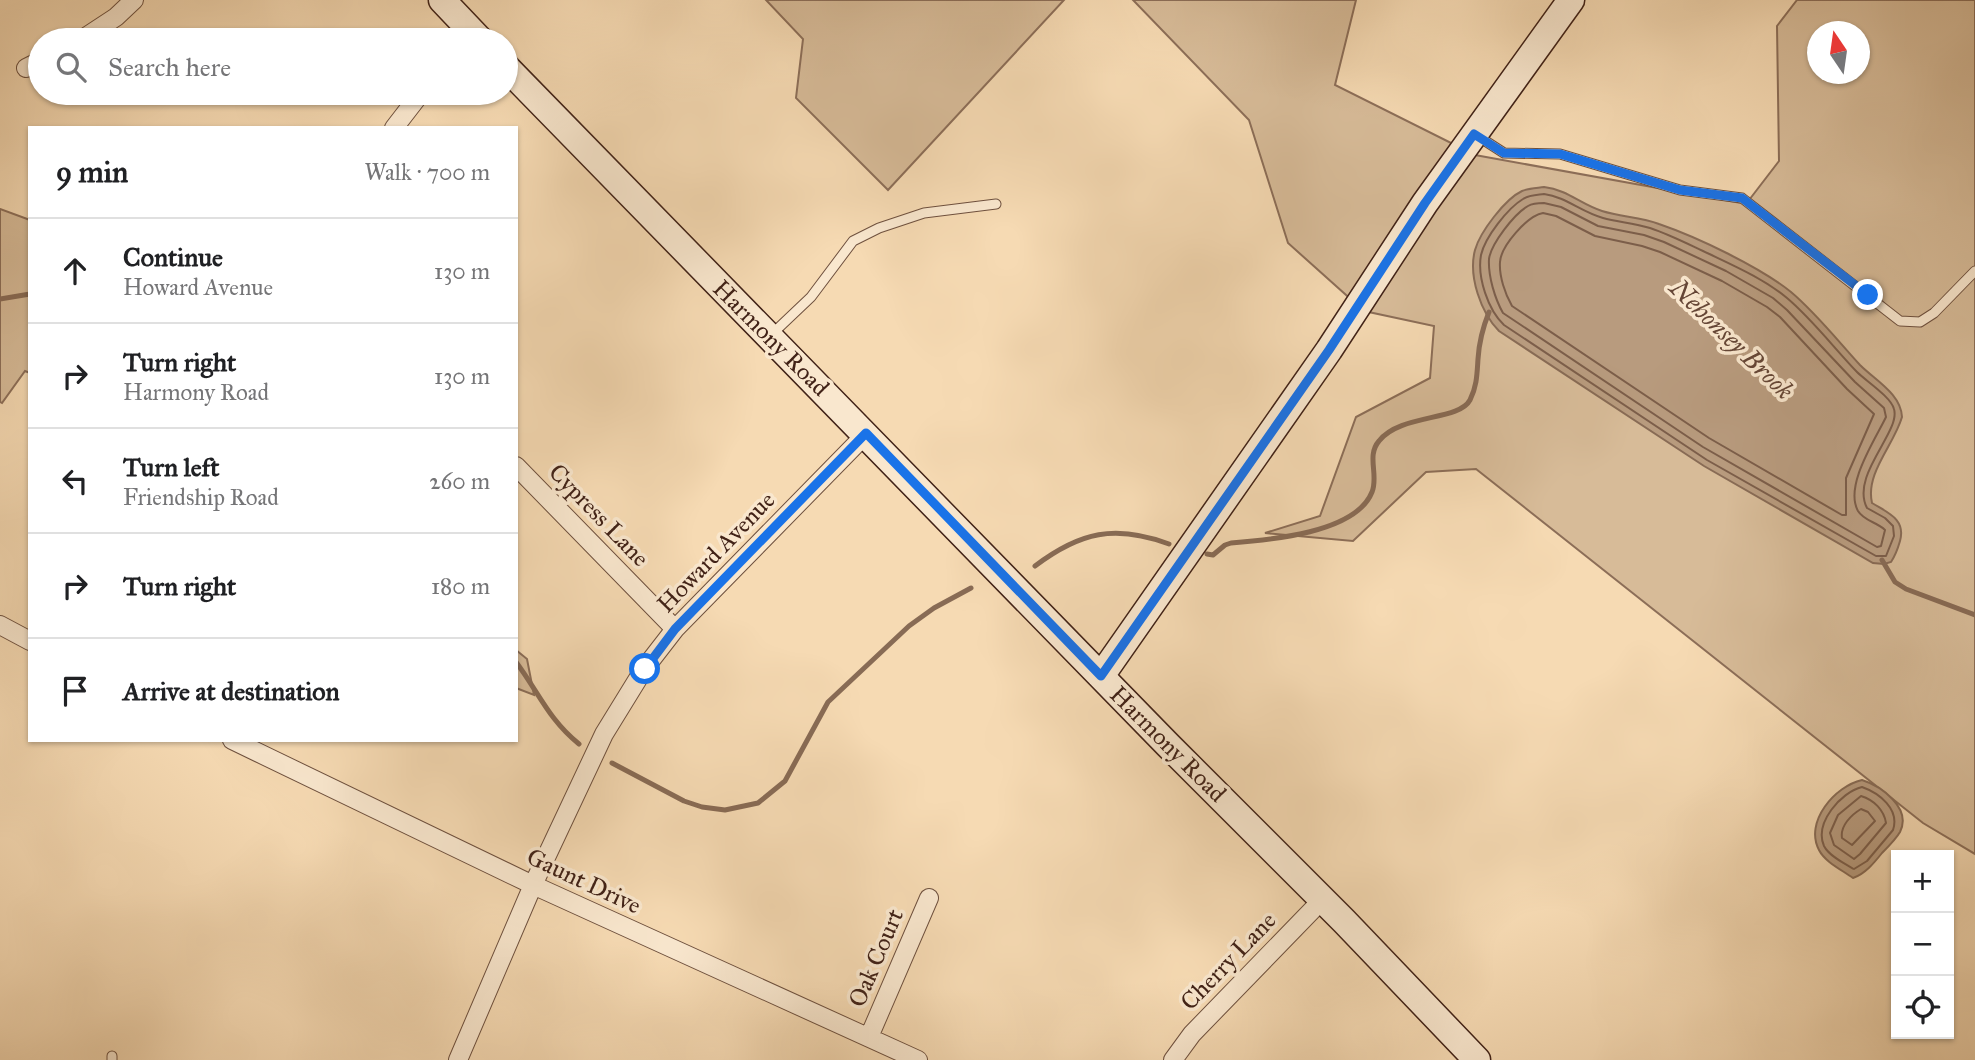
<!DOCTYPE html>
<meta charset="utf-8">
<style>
body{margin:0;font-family:"IM FELL Great Primer",serif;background:#f2f2f2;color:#202124}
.controls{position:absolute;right:21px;bottom:21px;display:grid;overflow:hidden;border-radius:0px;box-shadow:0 2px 5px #0004}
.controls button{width:63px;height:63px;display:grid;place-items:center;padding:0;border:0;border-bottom:2px solid #e0e0e0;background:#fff;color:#202124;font:35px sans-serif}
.compass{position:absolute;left:1807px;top:21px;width:63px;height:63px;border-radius:50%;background:#fff;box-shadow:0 2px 5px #0004;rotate:347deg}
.stop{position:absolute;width:21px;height:21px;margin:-16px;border:5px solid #1a73e8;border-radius:50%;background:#fff}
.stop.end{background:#1a73e8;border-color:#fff;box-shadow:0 2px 7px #0008}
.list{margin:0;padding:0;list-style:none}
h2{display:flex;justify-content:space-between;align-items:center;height:91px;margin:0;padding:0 28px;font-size:30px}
h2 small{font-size:23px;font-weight:400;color:#757577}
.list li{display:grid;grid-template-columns:46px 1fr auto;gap:21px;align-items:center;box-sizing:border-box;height:105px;padding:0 28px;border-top:2px solid #e0e0e0}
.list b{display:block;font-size:26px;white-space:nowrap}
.list p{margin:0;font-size:23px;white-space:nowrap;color:#757577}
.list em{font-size:23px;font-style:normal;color:#757577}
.icon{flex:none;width:38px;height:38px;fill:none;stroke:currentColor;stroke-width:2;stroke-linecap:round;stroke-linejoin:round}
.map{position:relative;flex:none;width:1975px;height:1060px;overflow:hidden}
.search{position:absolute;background:#fff;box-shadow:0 2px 5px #0004;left:28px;top:28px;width:490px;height:77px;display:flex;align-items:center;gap:18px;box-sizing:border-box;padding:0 24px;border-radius:38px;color:#757577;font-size:26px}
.panel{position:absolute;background:#fff;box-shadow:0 2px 5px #0004;left:28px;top:126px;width:490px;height:616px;border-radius:0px}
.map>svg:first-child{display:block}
</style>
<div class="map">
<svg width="1975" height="1060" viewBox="0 0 1975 1060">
<rect width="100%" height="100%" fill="#f6dab3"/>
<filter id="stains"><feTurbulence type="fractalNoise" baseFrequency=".00286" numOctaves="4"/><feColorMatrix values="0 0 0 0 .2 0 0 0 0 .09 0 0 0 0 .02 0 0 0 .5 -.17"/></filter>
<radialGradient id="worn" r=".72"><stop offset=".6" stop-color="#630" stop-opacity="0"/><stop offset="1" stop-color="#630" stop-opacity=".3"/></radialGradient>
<path fill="#d7bb98" stroke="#8c6e58" stroke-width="2" fill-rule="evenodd" d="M766 0H1064L888 190 796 98 803 39Z
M1133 0H1356L1335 85 1475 155 1746 204 1779 161 1777 26 1797 0H1975V854L1923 823 1476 469 1426 472 1353 541 1265 533 1320 516 1356 417 1430 378 1434 326 1364 311 1288 243 1249 120ZM1818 32H1860V74H1818Z
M0 209 30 220V373L25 371 2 403 0 402Z
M516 650 527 659 534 695 516 688Z"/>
<path fill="#b89b7e" stroke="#886b55" stroke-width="2" d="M1544 187C1568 190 1580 204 1602 211 1621 217 1641 217 1659 224 1697 237 1760 267 1791 292 1816 313 1838 341 1860 365 1876 381 1901 394 1902 417 1894 445 1865 473 1872 503 1888 513 1906 519 1900 541 1898 548 1895 556 1891 562L1884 564 1873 563 1704 466 1499 331C1481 313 1468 276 1475 250 1480 232 1505 199 1522 191 1529 188 1537 188 1544 187Z
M1862 780C1881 786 1912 808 1900 832 1896 839 1888 847 1882 853 1874 863 1865 874 1853 878 1842 870 1825 862 1819 850 1804 822 1835 786 1862 780Z"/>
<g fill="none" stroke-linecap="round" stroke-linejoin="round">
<path stroke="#7c5e4a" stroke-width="2" d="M1544 194C1566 197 1581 212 1603 218 1618 222 1634 223 1650 228 1668 234 1686 243 1703 251 1732 265 1763 278 1787 298 1812 319 1834 348 1857 372 1866 381 1891 397 1894 409 1901 432 1850 475 1867 508L1885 518 1893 526 1894 536 1886 556H1876L1707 460 1504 325C1488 310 1477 277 1481 255 1485 237 1508 208 1523 199 1529 195 1537 195 1544 194Z
M1544 203 1561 207 1598 226 1644 235 1664 242 1726 271 1773 298 1787 310 1855 382 1884 408 1886 417C1875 440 1844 486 1858 511 1864 521 1877 522 1885 530L1881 546 1877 547 1703 447 1503 313C1495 299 1488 276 1489 259 1491 244 1514 214 1528 206 1533 203 1539 203 1544 203Z
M1543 213 1556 216 1595 236 1642 246 1660 252 1722 281 1767 307 1780 317 1847 389 1874 414 1846 478V515H1842L1709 438 1512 306C1505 294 1499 276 1500 262 1501 246 1527 216 1543 213Z
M1862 787C1879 793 1900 809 1893 830L1867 861 1854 869C1845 864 1829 856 1824 846 1814 823 1841 792 1862 787Z
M1861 796C1874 800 1884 810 1886 823L1860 854 1854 859 1834 845 1830 833 1838 815Z
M1861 809 1868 812 1875 821 1852 845 1842 838C1840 826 1851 815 1861 809Z"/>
<path stroke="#886b55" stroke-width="5" d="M0 299 30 294
M1207 554 1213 555 1225 545 1231 543C1269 540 1356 533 1372 492 1379 475 1366 456 1379 441 1400 414 1459 421 1470 400 1477 386 1477 374 1478 359 1479 342 1483 327 1489 312
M1882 560 1895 582 1906 589 1975 615
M1035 566C1080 532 1115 524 1169 544
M516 662C539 693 549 720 579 744
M612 763 684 801 702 807 725 810 758 803 785 781 828 702 909 626 934 608 971 588"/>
<defs>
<path id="lane" d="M1476 135 1504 153 1560 154 1680 190 1742 198 1900 321 1920 322 1934 313 1975 271
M771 335 811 297 853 241 879 228 924 213 996 204
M112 1056V1060"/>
<path id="street" d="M81 40 116 17 134 0
M26 68 40 61
M394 128 421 93
M516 466 675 629
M0 625 30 641
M232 740 533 885 918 1060
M869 1037 929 898
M458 1060 533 885 604 734 644 669 675 629 866 434
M1173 1060 1192 1034 1322 900"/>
<path id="secondary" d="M442 0 480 40
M506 67 1168 745 1344 921 1477 1060
M1101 676 1329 350 1425 203 1571 0"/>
</defs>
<use href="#lane" stroke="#6e503e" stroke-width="11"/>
<use href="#street" stroke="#6e503e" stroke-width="20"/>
<use href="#secondary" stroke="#412217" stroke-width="29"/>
<use href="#lane" stroke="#f9e7ce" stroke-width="9"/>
<use href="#street" stroke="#f9e7ce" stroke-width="18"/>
<use href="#secondary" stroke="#f9e7ce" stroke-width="26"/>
</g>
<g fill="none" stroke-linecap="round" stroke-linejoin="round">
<path stroke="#1a73e8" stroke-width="9" d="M645 669 675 629 866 433 1101 676 1329 350 1425 203 1474 134 1504 153 1560 154 1680 190 1742 198 1868 295"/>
</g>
<g text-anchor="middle" stroke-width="7" stroke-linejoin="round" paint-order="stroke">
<g font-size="24" fill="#412217" stroke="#f9e7ce">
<text transform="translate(771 338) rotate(45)" y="8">Harmony Road</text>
<text transform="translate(599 515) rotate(46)" y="8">Cypress Lane</text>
<text transform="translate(716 552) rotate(-46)" y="8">Howard Avenue</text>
<text transform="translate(1168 744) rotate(45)" y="8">Harmony Road</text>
<text transform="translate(584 881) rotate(25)" y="8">Gaunt Drive</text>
<text transform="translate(876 958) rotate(-67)" y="8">Oak Court</text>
<text transform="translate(1228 961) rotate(-46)" y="8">Cherry Lane</text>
</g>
<g font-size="26" font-style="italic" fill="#654636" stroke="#f9e7ce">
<text transform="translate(1732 339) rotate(44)" y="9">Nehonsey Brook</text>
</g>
</g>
<rect width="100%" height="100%" filter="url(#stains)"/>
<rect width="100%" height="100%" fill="url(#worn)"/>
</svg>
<div class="controls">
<button>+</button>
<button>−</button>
<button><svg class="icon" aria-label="locate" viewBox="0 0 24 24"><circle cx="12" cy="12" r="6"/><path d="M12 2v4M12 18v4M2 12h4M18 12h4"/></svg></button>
</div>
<svg class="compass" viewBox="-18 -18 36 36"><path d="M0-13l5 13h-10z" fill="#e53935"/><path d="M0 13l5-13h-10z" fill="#757577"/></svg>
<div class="stop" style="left:645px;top:669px"></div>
<div class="stop end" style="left:1868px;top:295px"></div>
<div class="search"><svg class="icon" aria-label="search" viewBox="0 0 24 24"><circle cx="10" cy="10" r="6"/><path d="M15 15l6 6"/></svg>Search here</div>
<section class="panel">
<h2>9 min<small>Walk · 700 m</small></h2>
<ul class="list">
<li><svg class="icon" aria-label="ahead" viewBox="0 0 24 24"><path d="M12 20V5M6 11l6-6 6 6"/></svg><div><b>Continue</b><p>Howard Avenue</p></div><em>130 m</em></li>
<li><svg class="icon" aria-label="right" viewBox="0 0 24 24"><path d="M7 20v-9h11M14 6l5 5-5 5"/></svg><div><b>Turn right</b><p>Harmony Road</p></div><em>130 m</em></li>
<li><svg class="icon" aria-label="left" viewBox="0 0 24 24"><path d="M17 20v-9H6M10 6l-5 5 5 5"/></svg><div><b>Turn left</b><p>Friendship Road</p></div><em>260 m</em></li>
<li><svg class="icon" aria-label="right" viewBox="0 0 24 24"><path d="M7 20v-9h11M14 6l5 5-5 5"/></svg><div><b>Turn right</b></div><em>180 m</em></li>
<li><svg class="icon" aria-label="arrive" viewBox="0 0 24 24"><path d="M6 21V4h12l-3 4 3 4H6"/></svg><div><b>Arrive at destination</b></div></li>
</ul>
</section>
</div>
